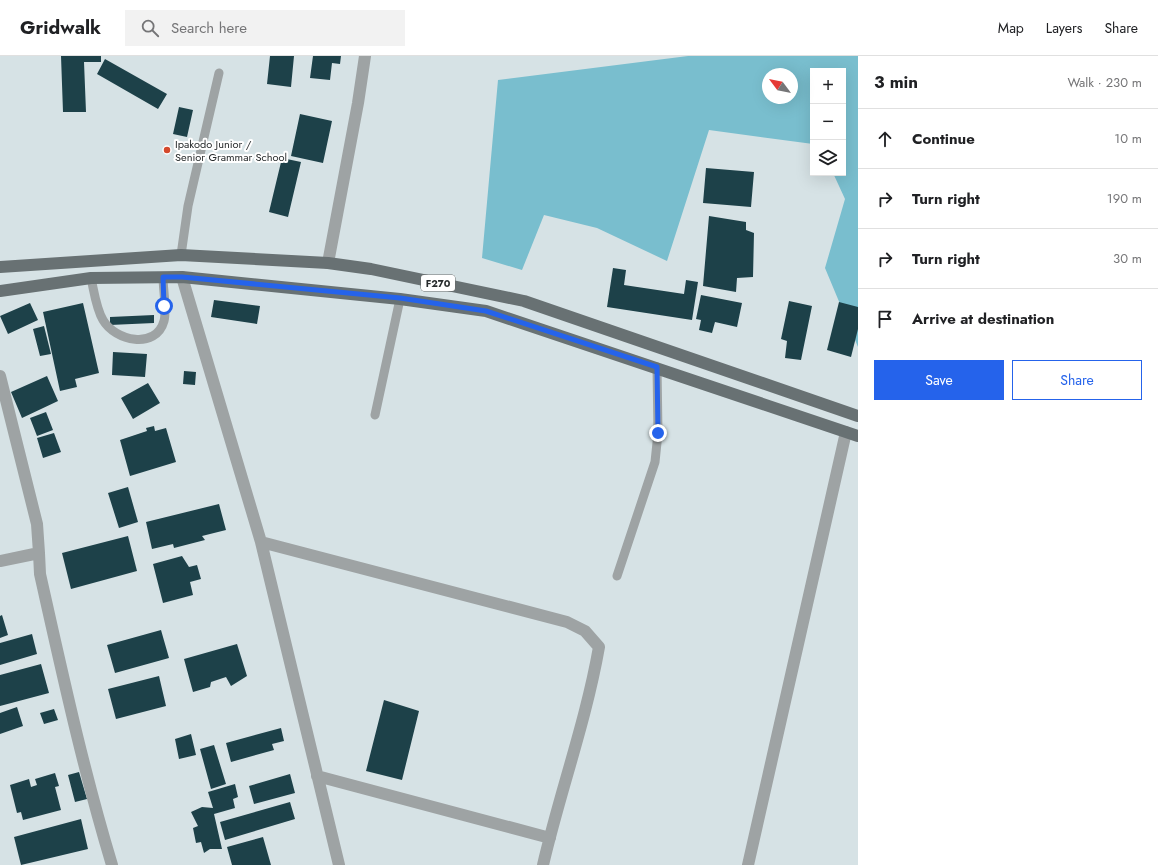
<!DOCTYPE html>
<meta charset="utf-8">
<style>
body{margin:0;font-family:Jost,sans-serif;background:#f2f2f2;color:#202124}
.controls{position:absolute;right:12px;top:12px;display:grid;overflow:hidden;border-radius:0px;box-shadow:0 4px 16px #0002}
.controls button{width:36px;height:36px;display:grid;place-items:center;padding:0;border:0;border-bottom:1px solid #e0e0e0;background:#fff;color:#202124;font:20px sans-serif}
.compass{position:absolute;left:762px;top:12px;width:36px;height:36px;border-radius:50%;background:#fff;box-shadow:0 4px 16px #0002;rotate:302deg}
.stop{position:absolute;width:12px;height:12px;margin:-9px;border:3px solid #2563eb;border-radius:50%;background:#fff}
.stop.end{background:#2563eb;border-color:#fff;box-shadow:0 1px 4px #0008}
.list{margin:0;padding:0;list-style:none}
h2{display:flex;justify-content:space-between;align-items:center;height:52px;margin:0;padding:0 16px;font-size:17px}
h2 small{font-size:13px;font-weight:400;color:#757577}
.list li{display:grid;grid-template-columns:26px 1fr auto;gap:12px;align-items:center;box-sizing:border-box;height:60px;padding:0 16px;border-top:1px solid #e0e0e0}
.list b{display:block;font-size:15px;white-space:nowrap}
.list em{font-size:13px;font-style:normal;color:#757577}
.actions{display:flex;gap:8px;padding:12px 16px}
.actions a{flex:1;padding:9px 0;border:1px solid #2563eb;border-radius:0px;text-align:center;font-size:14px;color:#2563eb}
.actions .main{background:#2563eb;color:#fff}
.icon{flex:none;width:22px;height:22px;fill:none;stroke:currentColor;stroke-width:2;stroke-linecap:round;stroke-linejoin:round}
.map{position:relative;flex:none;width:858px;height:809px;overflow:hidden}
header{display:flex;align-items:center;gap:24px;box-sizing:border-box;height:56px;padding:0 20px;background:#fff;border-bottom:1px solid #e0e0e0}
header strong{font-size:19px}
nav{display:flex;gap:22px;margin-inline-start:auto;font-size:14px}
.search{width:280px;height:36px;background:#f2f2f2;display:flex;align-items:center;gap:10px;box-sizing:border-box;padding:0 14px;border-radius:0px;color:#757577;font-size:15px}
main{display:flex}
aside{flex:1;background:#fff}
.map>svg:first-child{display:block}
</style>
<header>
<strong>Gridwalk</strong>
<div class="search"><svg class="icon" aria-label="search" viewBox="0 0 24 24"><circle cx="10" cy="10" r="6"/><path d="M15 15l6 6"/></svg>Search here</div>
<nav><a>Map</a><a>Layers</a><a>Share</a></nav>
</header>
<main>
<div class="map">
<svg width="858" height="809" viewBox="0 0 858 809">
<rect width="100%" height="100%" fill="#d6e2e5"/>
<path fill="#79bece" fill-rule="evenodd" d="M688 0H858V291L825 212 845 143 833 117H843V15H813V88L709 74 667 205 597 172 544 159 522 214 482 202 498 24ZM768 18H792V42H768Z"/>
<path fill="#1d4149" d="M61 0H101V6H84L86 56H63Z
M270 0H294L291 31 267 28Z
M313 0H341L340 8 332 7 330 24 310 22Z
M105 3 167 38 158 53 97 18Z
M179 51 193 54 187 81 173 78Z
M300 58 332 65 323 107 291 100Z
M282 102 301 106 288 161 269 156Z
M706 112 754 116 751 151 703 147Z
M709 160 746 166V174L754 177 753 221 737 222 736 236 703 230Z
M613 212 626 214 624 229 684 238 686 224 698 226 692 264 607 251Z
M701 239 742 247 737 271 715 266 712 277 699 274 701 264 696 263Z
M214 244 260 250 257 268 211 261Z
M789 245 812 250 801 304 785 302 787 285 781 283Z
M839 246 858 251V273L851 301 827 294Z
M30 247 38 264 8 278 0 260Z
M83 247 99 317 75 323 77 331 60 335 43 256Z
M154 259V267L110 269V261Z
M44 270 51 298 40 300 33 273Z
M113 296 147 298 145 321 112 319Z
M184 315 196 316 195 329 183 328Z
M47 320 58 345 22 362 11 336Z
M148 327 160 347 133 363 121 342Z
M46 356 53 374 37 380 30 362Z
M154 370 155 375 166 372 176 406 130 420 120 384 147 375 146 372Z
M54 377 61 396 43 402 37 382Z
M128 431 138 466 119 472 108 437Z
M219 448 226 474 202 480 205 484 174 492 173 488 152 493 146 466Z
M128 480 137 515 71 533 62 497Z
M182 500 189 511 197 509 201 523 190 526 193 539 163 547 153 508Z
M2 559 8 579 0 582V560Z
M161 574 169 602 115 617 107 589Z
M32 578 37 598 0 609V587Z
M237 588 247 620 231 630 226 621 211 626 210 631 193 636 184 603Z
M41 608 49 637 0 650V619Z
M159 620 166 650 116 663 108 633Z
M384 644 419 655 402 724 366 715Z
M17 651 23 670 0 678V657Z
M54 653 58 664 44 668 40 657Z
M281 672 284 685 272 688 274 694 231 706 226 687Z
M191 678 196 699 179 703 175 683Z
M214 689 226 728 211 733 200 693Z
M79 716 87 743 75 746 68 719Z
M55 717 59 730 55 731 61 754 23 764 21 756 17 757 10 729 29 723 31 731 37 729 35 723Z
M290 718 295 737 254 748 249 730Z
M235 728 238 741 233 743 235 752 214 758 222 793H210L204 797 201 786 196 787 193 772 198 770 191 756 202 751 213 752 208 736Z
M290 746 295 763 225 784 220 766Z
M81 763 88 793 21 809 14 781Z
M263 781 271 809H232L227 791Z"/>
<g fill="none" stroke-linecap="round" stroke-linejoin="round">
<path stroke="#9ea3a4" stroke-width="9" d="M181 199 188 150 219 17
M91 222C94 235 96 252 103 264 115 285 156 294 164 265 167 254 163 233 163 221
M375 359 400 243
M617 520 655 406 658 377 657 311"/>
<path stroke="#9ea3a4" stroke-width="12" d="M328 207 358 47 365 0
M182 221 261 486 339 809
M0 320 37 468 39 497
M261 486 567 566 585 575 599 591C586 665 560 736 543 809
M0 505 39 497 40 518C62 616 83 713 112 809
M317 720 550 782
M748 809 846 376"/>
<path stroke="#687173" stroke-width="12" d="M0 211 181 199 328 207 371 213 524 245 858 360
M0 235 91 222 182 221 400 243 486 255 858 380"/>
</g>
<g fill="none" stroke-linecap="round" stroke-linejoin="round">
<path stroke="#2563eb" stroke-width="5" d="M164 250 163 221H182L400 242 486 255 657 311 658 377"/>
</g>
<circle fill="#d4492c" stroke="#fff" stroke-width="1.5" cx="167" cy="94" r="4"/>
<g text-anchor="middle" stroke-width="4" stroke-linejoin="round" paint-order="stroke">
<rect fill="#fff" stroke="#686b6b" stroke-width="1" x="421" y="219" width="34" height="16" rx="3"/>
<g font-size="10" font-weight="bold" fill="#272b2c">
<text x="438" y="231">F270</text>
</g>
<g font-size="11" fill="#272b2c" stroke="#fff" text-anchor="start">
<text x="175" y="92">Ipakodo Junior /<tspan x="175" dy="13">Senior Grammar School</tspan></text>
</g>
</g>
</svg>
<div class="controls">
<button>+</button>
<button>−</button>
<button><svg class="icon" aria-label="layers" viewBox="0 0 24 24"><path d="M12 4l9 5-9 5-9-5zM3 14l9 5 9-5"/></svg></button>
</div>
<svg class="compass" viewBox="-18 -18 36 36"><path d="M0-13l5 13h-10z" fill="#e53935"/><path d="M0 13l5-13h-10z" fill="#757577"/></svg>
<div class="stop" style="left:164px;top:250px"></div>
<div class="stop end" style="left:658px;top:377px"></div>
</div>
<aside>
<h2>3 min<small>Walk · 230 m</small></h2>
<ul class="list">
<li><svg class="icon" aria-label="ahead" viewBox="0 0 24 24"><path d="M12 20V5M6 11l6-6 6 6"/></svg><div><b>Continue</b></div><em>10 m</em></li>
<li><svg class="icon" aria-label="right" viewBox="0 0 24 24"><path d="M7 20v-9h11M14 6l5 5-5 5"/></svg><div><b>Turn right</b></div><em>190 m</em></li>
<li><svg class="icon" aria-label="right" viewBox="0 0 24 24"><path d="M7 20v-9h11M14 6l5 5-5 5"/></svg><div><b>Turn right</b></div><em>30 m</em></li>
<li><svg class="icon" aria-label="arrive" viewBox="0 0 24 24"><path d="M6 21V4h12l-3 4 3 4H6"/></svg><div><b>Arrive at destination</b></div></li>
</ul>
<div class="actions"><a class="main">Save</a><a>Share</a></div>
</aside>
</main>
